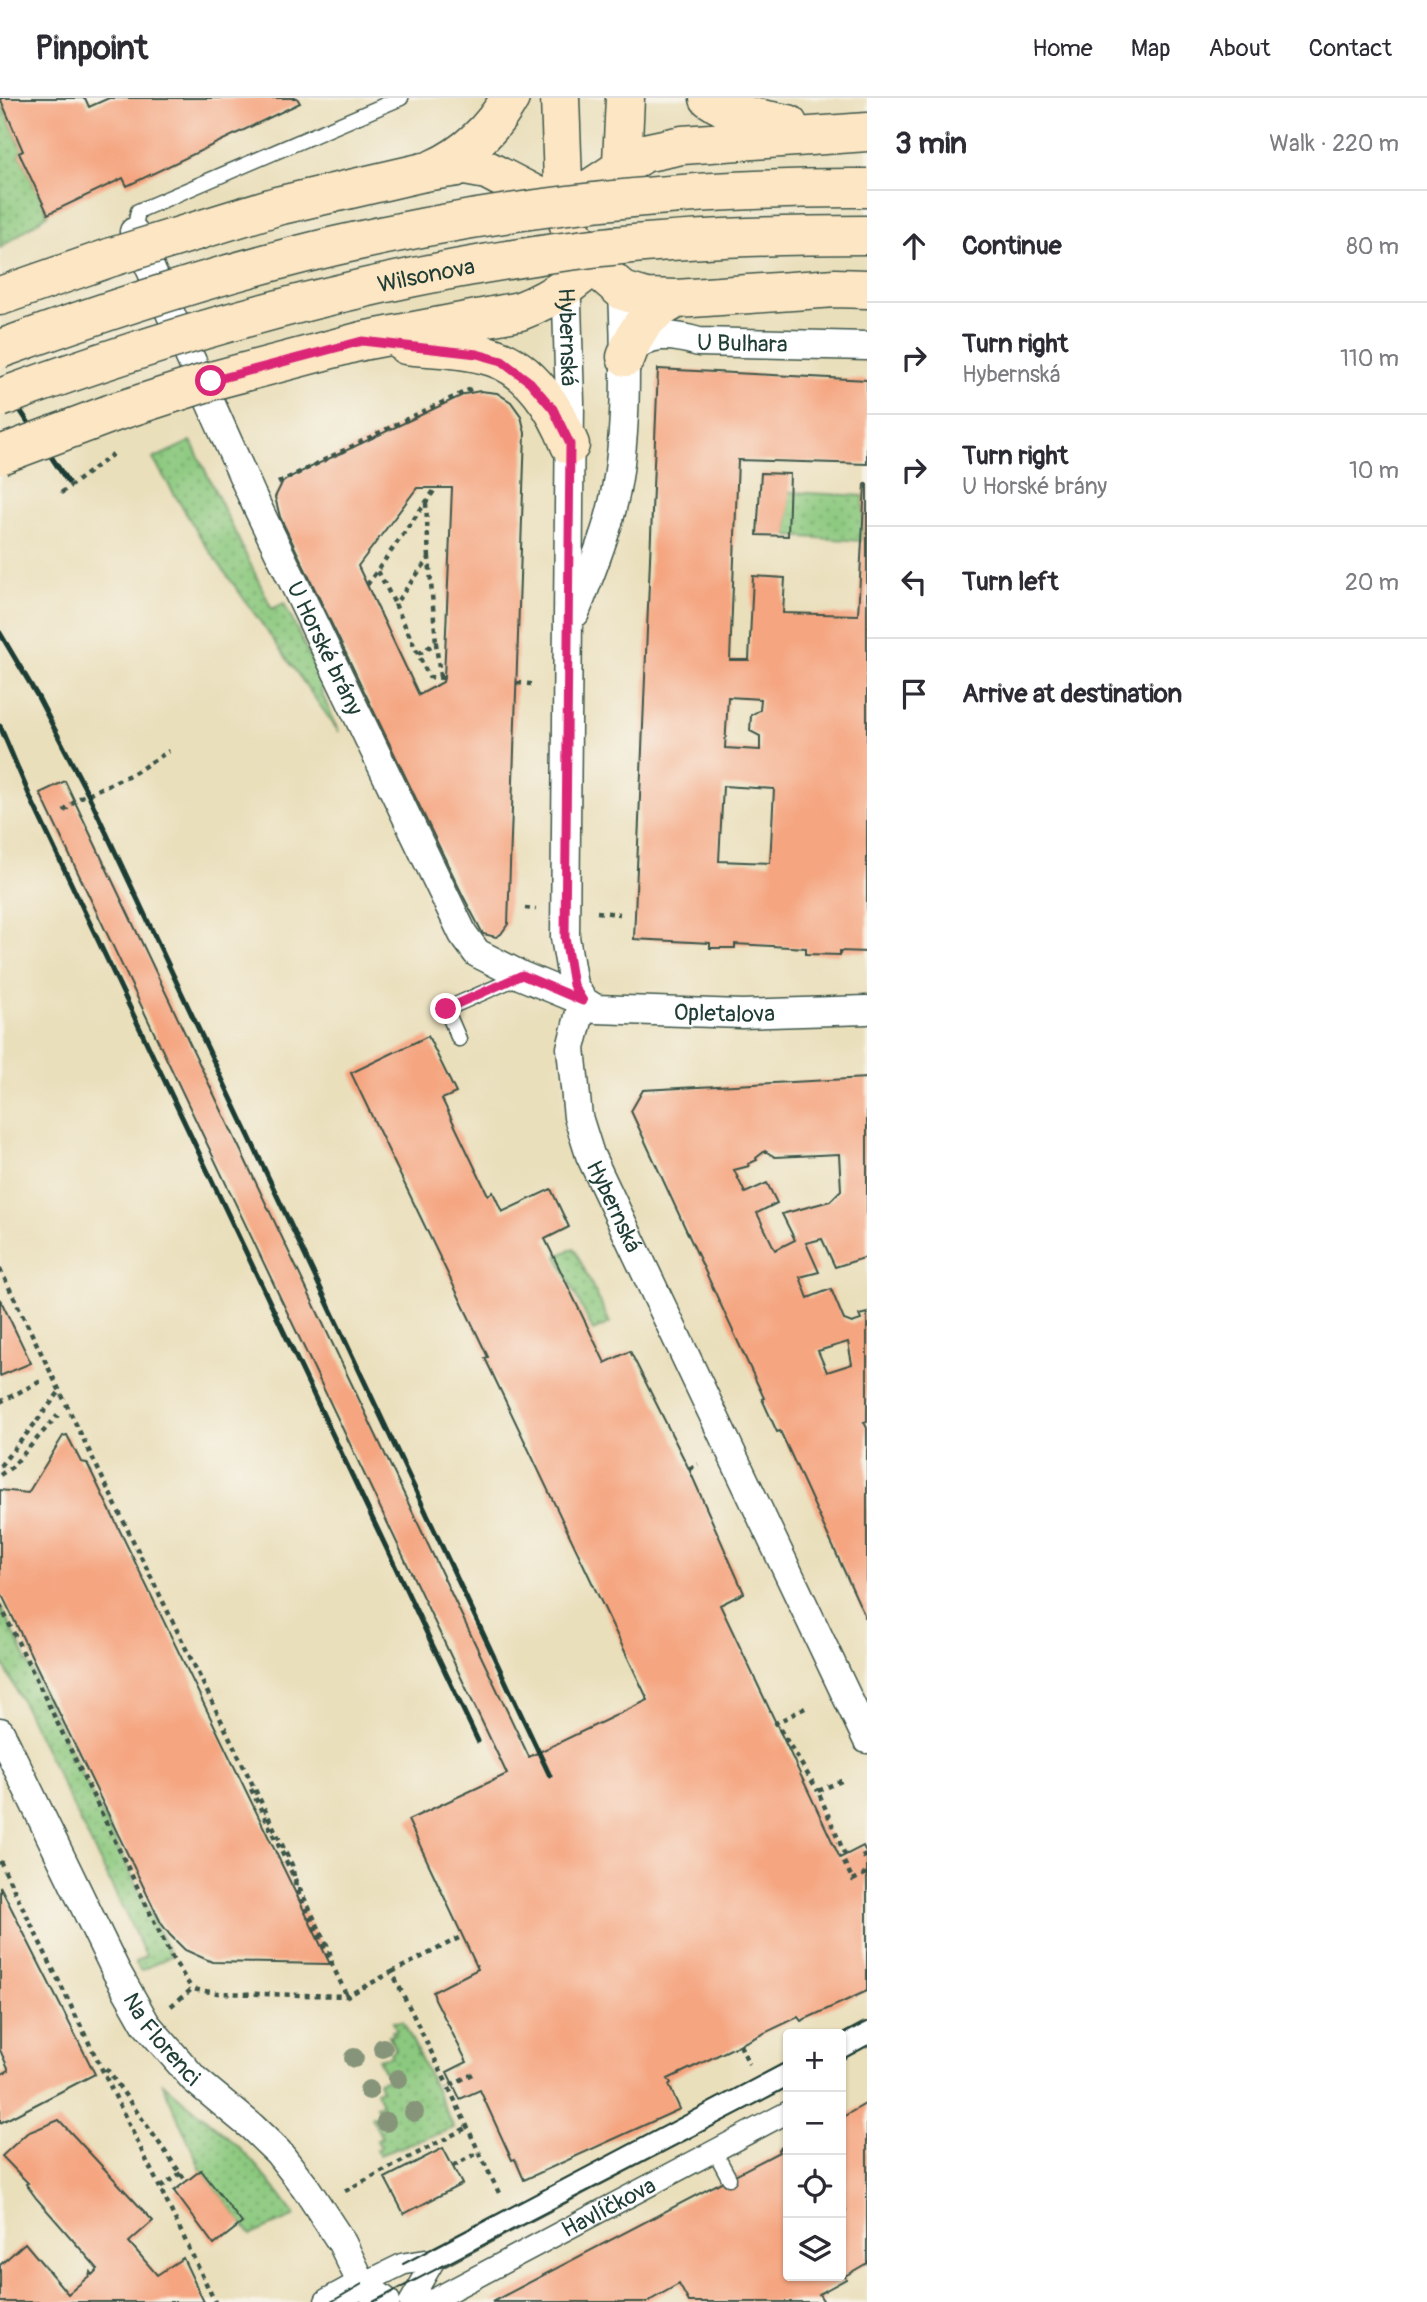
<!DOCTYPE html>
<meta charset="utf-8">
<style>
body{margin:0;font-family:Pangolin,sans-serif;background:#f7f7f7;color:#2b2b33}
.controls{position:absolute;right:21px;bottom:21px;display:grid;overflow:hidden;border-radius:7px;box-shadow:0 2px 5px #0004}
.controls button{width:63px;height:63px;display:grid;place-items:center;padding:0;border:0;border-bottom:2px solid #e1e1e2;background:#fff;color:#2b2b33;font:35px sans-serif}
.stop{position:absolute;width:21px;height:21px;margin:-16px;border:5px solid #db2777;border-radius:50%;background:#fff}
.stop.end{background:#db2777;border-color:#fff;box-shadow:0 2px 7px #0008}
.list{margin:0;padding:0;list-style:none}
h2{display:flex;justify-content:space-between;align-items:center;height:91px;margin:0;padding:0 28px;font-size:30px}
h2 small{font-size:23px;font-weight:400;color:#7c7c81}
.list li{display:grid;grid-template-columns:46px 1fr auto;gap:21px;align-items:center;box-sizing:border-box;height:112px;padding:0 28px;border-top:2px solid #e1e1e2}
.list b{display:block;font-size:26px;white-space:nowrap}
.list p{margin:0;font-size:23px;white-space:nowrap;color:#7c7c81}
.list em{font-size:23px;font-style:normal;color:#7c7c81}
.icon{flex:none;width:38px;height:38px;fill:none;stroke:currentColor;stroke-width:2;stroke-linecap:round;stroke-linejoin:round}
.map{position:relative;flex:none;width:867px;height:2204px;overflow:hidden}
header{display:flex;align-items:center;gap:42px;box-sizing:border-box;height:98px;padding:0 35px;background:#fff;border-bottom:2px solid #e1e1e2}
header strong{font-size:33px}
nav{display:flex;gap:38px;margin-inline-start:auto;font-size:24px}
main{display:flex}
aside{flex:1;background:#fff}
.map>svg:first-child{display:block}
</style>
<header>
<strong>Pinpoint</strong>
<nav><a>Home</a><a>Map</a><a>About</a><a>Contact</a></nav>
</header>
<main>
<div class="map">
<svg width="867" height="2204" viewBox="0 0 867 2204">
<defs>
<pattern id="grass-dots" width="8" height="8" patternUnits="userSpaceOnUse" patternTransform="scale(1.75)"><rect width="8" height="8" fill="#8cc97f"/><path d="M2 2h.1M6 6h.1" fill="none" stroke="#72a469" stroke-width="1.8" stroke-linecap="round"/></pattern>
</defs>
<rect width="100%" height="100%" fill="#f7f3e8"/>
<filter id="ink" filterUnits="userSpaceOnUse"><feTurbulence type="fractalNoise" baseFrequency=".0143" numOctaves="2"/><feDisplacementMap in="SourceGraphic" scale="14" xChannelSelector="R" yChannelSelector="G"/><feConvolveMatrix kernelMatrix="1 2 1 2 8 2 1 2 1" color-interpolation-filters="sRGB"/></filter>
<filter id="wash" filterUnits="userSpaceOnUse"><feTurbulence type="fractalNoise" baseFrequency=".00686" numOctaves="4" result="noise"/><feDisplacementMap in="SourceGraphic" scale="28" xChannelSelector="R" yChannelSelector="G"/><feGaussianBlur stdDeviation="1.57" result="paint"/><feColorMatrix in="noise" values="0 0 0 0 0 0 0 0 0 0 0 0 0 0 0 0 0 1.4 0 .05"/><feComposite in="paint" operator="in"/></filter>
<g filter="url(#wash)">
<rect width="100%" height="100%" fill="#eadfbb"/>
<path fill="url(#grass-dots)" stroke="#56835a" stroke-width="2" d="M0 3 23 53 19 55 48 116 0 150Z
M191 343 272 511 284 505 324 588 320 591 339 634 204 445 153 361Z
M789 394 864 398 862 443 788 438Z
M574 1150 610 1225 593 1233 557 1158Z
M0 1507 171 1858 141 1873 135 1864 146 1858 0 1559Z
M403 1923 454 2030 379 2057 376 2052 380 2050 377 2042 382 2040 371 2019 380 2016 376 2008 382 2006 376 1993 381 1991 378 1984 388 1981 378 1961 392 1958 391 1954 396 1952 389 1938 393 1937 392 1933 397 1932 393 1924Z
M162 1984C186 2006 213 2025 236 2047 259 2068 277 2093 295 2118L251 2137 201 2072Z"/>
<g id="blocks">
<path fill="#f5a580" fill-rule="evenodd" d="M0 0H85L89 9 109 0H297L300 5 127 88 123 80 48 116 19 55 23 53Z
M658 271 867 282V366L738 362 730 562H749L753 478 785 480 783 515 858 517 865 386H867V854L840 853V857L806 856V850L735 846V850H710V845L634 841ZM728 599 761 601 760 612 751 617 750 633 760 638V652L725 650ZM723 688 774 691 770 765 719 763Z
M480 293 497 295 511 304 521 318 525 335 508 826 501 836 496 839 483 836 463 798 280 419 275 399 282 385 290 379 465 296ZM417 390H452L444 580 443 584 419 597 358 468Z
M761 375 790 376 788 438 757 437Z
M65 683 529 1659 648 1602 485 1260 488 1259 351 975 428 938 456 995 442 1001 488 1097 493 1094 502 1114 551 1091 569 1129 545 1141 550 1151 605 1265 630 1253 689 1371 744 1495 720 1507 840 1760 863 1748 867 1756V1893L801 1923 798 1919 668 1981 671 1985 669 1987 680 2011 524 2082 515 2061 512 2062 480 1992 460 2001 447 1974 467 1964 435 1901 433 1894 478 1871 408 1722 507 1676 40 695Z
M867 980V1159L835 1169 822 1141 806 1145 819 1174 800 1179 808 1200 831 1191 844 1222 852 1225 861 1222 859 1217 867 1215V1323L864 1324 867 1330V1523L789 1352 780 1333 777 1334 762 1301 764 1300 631 1013 643 992ZM765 1053 775 1059 839 1056 841 1092 830 1103 782 1116 795 1142 775 1152 757 1115 777 1105 767 1085 745 1095 734 1072 749 1068 748 1066 757 1062 756 1060ZM848 1244 852 1266 827 1274 818 1253Z
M0 1201 31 1265 0 1278Z
M67 1337 81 1364 87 1365 330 1866 212 1864 185 1852 170 1837 161 1825 0 1493V1392L28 1395 63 1338Z
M0 1788 95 1976 0 2025V1977L9 1972 0 1952Z
M867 2005V2165L845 2178 846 2181 819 2196 824 2204H689L679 2186 647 2204H492L779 2054 778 2052 782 2049 783 2052 788 2049V2178H841V2114L846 2112 841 2102V2020Z
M59 2022 153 2123 129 2144 157 2177 183 2160 204 2204H0V2167L25 2145 68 2196 89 2178 90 2174 92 2177 98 2171 36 2100 26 2086 28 2085 2 2058 27 2035Z
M443 2050 462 2086 404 2116 385 2080Z
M201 2072 242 2125 214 2147 174 2093Z"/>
</g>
</g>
<g filter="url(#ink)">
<use href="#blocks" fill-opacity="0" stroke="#3d5548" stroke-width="2"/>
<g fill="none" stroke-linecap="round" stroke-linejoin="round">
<defs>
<path id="service" d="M134 134 138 113 401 0
M459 941 446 911 521 878
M715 2054 729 2080"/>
<g id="pedestrian">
<path d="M841 1949 867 1935"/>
<path d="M362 2186 403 2166 435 2161 788 1976"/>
<path d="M410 2204 435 2161"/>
<path id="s1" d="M429 2204 788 2014"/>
</g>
<g id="minor">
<path id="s2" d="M134 134 252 398 463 836 477 855 522 878 583 903 596 911 742 916 867 912"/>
<path id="s3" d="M566 174 570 304 565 839 573 887 583 903 571 950 578 1019 590 1057 867 1641"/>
<path id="s4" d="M627 257C647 232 672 236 699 244L867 248"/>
<path d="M575 515C588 482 602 448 611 414 628 348 626 261 623 193"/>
<path id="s5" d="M0 1634 116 1873 146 1926 194 1981 252 2029 278 2054 306 2090 342 2145 362 2186 386 2204"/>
<path d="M329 2204 362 2186"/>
</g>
<path id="secondary" d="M560 0 564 112 571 133 594 168 623 193 646 200 677 201 835 190 867 191
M709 0C733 17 759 21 788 26
M433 71C466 57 493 30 510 0
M424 74 465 68 487 72 564 112
M621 86 625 0
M564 112 591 90 644 55 682 47 867 34
M0 198 112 159
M362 243 520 213C557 199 585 177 612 148
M406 247C434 250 466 250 493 259 531 271 556 311 570 347
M626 259C637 228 648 215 677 201"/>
</defs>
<use href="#service" stroke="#3d5548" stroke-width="17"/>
<use href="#pedestrian" stroke="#3d5548" stroke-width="24"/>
<use href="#minor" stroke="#3d5548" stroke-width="31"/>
<use href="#secondary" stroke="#3d5548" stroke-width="41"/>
<path stroke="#3d5548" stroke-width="4.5" stroke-dasharray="5 5" stroke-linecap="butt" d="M278 385 409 320 471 291
M61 395 113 356
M426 405 429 460
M378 473 395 506
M367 487 436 390
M418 556 395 506 429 460 436 545
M440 579 436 545 418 556 429 579 444 580
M517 585 531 586
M64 713 79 700 134 675 169 653
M525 810 536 811
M597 814 620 816
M0 1304 41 1283
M0 1368 37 1323
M689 1371 698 1366
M0 1377 12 1369 58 1317
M0 1507 171 1858 192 1891
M805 1610 776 1625 818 1693
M251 1691 329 1851 332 1865
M863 1756 867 1765
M845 1757 818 1693 846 1681
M0 1763 160 2090
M844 1764 853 1782 867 1775
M301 1801 347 1898
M392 1874 463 1838
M171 1908 192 1891 217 1895 347 1898 392 1874 448 1988
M740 1947 749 1966
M106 1970 186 2083
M473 1976 448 1988 479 2054
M453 2068 479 2054 499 2095
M181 2075 160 2090 215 2204
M345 2093 468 2029"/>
<use href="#service" stroke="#fff" stroke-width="14"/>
<use href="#pedestrian" stroke="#fff" stroke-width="21"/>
<use href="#minor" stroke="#fff" stroke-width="28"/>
<use href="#secondary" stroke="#fce6c4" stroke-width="38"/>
<path stroke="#1f3d34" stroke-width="2" d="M841 1937 867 1924
M841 1962 867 1948
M403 2166 788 1963
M331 2204 362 2186
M373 2204 788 1989"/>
<path stroke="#1f3d34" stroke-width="5" d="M0 282 68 384
M0 535 38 599 88 696 550 1678
M0 628 31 701 478 1643"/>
<defs>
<g id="secondary-bridge">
<path d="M112 159 277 108 424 74"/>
<path d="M0 251C110 211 221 175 335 148 508 108 689 89 867 90"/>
<path id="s6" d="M0 300C191 229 390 174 593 150 684 140 776 137 867 137"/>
<path d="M0 357 115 314 211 283 362 243"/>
</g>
</defs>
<use href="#secondary-bridge" stroke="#3d5548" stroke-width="41" stroke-linecap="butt"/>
<path stroke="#3d5548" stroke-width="4.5" stroke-dasharray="5 5" stroke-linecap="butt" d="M0 1171 292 1767 296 1789 301 1801
M37 1323 60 1293"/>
<use href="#secondary-bridge" stroke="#fce6c4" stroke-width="38"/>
</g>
<g fill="#869579">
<circle cx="383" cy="1950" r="10"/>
<circle cx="354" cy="1960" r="10"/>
<circle cx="398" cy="1981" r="10"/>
<circle cx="369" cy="1992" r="10"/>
<circle cx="414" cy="2014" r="10"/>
<circle cx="386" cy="2024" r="10"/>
</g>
</g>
<g fill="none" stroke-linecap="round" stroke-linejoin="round" filter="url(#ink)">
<path stroke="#db2777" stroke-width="9" d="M211 283 362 243 477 256 502 263 530 284 553 311 570 346 565 839 573 887 583 903 522 877 446 911"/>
</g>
<g text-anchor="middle" stroke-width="5" stroke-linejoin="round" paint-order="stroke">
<g font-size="23" fill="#1f3d34" stroke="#f7f3e8">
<text dy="8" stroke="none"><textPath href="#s6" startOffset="444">Wilsonova</textPath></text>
<text dy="8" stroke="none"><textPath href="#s3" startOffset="65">Hybernská</textPath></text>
<text dy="8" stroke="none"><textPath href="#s4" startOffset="122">U Bulhara</textPath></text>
<text dy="8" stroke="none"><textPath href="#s2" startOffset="458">U Horské brány</textPath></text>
<text dy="8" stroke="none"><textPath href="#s2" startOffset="1059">Opletalova</textPath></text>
<text dy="8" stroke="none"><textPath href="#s3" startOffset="947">Hybernská</textPath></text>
<text dy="8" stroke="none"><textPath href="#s5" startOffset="348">Na Florenci</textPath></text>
<text dy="8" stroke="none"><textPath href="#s1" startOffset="203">Havlíčkova</textPath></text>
</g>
</g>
</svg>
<div class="controls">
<button>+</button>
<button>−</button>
<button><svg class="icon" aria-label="locate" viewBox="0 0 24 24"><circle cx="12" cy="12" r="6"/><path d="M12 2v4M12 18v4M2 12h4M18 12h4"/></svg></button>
<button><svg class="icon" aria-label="layers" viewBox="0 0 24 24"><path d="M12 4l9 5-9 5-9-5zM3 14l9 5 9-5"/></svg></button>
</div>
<div class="stop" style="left:211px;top:283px"></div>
<div class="stop end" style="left:446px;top:911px"></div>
</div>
<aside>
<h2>3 min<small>Walk · 220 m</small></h2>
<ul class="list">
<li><svg class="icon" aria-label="ahead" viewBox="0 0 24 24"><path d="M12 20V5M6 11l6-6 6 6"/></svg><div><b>Continue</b></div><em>80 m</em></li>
<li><svg class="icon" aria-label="right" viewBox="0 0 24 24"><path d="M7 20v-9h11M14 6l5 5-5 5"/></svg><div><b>Turn right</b><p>Hybernská</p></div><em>110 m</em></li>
<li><svg class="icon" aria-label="right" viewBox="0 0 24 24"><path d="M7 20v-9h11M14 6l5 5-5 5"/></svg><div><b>Turn right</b><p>U Horské brány</p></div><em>10 m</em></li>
<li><svg class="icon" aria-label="left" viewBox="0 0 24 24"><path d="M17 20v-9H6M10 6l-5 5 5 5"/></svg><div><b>Turn left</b></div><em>20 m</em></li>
<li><svg class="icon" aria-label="arrive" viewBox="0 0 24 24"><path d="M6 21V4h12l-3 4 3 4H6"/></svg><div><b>Arrive at destination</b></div></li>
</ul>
</aside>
</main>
